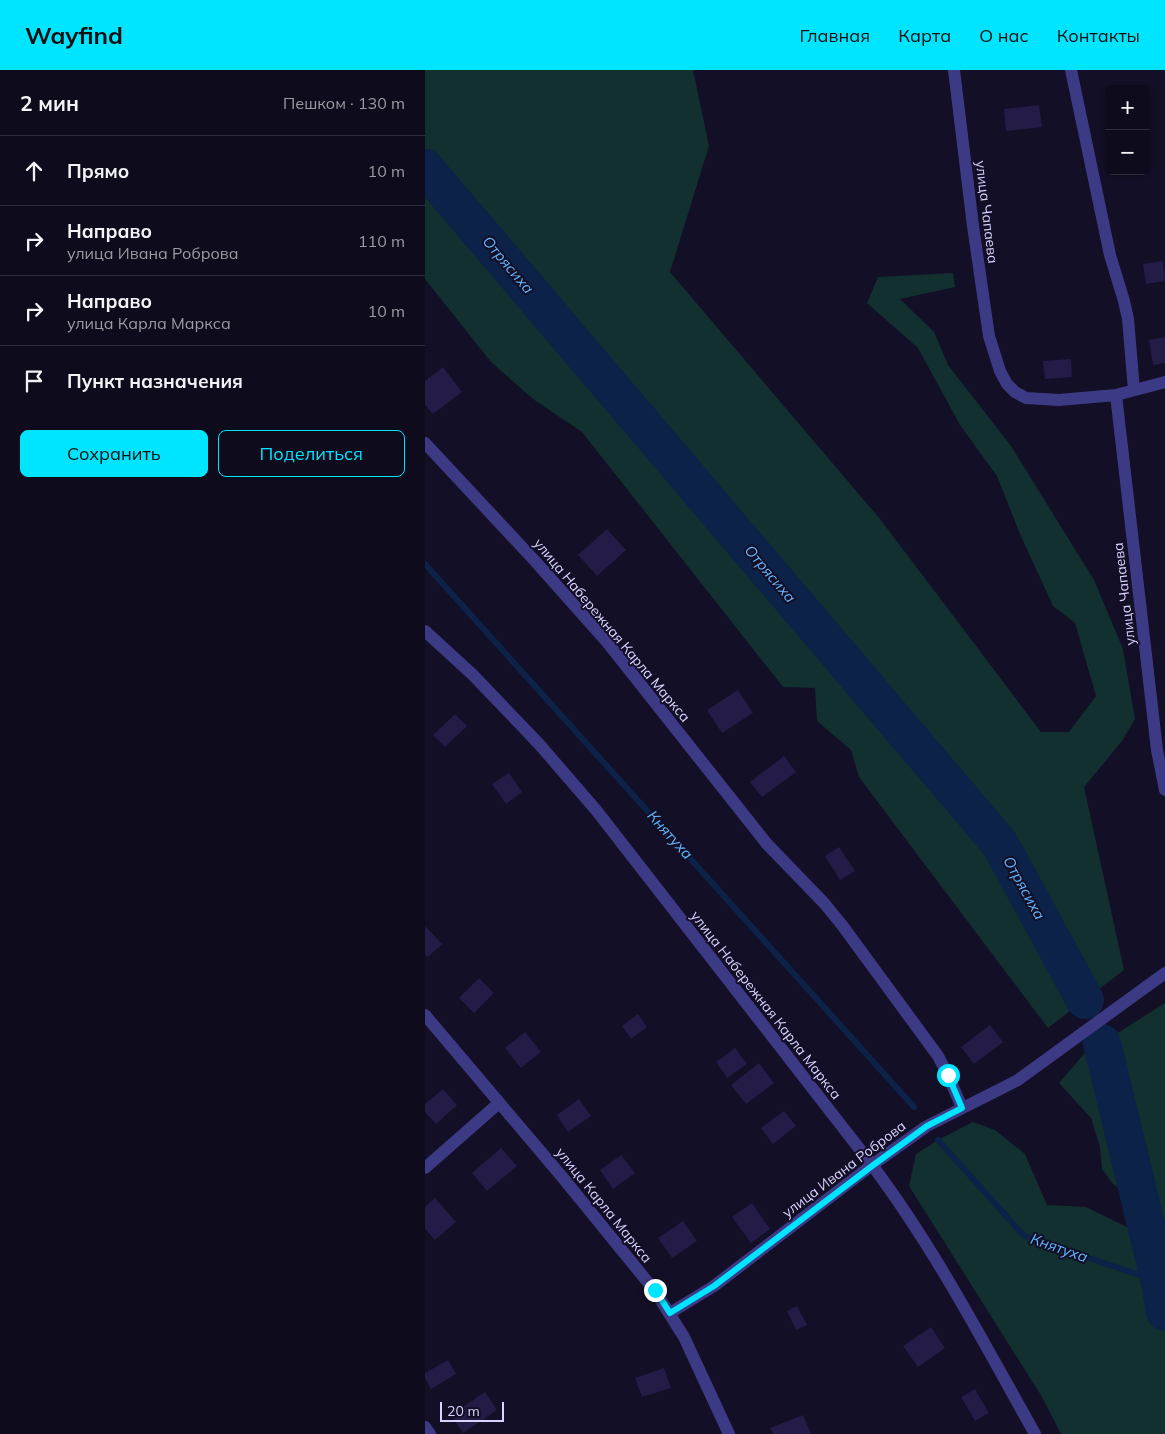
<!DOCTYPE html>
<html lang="ru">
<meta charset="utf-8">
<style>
body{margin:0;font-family:Mulish,sans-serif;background:#1c1929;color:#f1f3f6}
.controls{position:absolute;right:15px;top:15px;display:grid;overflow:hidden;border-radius:8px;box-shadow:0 1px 4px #0004}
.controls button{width:45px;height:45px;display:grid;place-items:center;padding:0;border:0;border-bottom:1px solid #2e2b3b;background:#0e0b1c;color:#f1f3f6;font:25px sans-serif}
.scale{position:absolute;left:15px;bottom:12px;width:64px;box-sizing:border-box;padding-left:5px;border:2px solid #d9d4ff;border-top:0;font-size:14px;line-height:18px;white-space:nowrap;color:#d9d4ff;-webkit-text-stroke:4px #130f26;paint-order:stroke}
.stop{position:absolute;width:15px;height:15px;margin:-11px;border:4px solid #00e5ff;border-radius:50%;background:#fff}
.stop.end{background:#00e5ff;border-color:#fff;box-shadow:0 1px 5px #0008}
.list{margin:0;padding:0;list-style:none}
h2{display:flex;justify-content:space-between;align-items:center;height:65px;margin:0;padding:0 20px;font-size:21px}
h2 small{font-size:16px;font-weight:400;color:#9b9ba3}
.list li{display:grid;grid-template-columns:32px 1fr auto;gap:15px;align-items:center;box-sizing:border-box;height:70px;padding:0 20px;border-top:1px solid #2e2b3b}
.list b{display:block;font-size:19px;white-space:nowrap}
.list p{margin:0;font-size:16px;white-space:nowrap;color:#9b9ba3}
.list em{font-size:16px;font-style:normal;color:#9b9ba3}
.actions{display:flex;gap:10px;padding:15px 20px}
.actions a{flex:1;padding:11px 0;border:1px solid #00e5ff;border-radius:8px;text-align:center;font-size:18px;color:#00e5ff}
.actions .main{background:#00e5ff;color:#111}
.icon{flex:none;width:28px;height:28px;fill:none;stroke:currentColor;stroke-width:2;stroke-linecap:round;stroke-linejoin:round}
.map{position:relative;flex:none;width:740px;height:1364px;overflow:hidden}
header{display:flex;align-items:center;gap:30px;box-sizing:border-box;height:70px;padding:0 25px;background:#00e5ff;color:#111}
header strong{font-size:24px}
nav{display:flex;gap:28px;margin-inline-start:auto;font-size:18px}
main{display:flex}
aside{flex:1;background:#0e0b1c}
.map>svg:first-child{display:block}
</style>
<header>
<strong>Wayfind</strong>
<nav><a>Главная</a><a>Карта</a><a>О нас</a><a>Контакты</a></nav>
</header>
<main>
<aside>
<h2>2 мин<small>Пешком · 130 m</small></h2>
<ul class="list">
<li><svg class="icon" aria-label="ahead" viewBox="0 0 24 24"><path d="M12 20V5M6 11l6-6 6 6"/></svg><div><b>Прямо</b></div><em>10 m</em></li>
<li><svg class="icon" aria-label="right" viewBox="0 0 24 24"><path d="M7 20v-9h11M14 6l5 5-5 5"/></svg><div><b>Направо</b><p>улица Ивана Роброва</p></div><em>110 m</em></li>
<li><svg class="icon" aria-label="right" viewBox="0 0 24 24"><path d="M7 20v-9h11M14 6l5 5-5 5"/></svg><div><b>Направо</b><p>улица Карла Маркса</p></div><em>10 m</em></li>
<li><svg class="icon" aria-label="arrive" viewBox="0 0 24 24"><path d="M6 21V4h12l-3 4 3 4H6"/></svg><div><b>Пункт назначения</b></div></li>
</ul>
<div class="actions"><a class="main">Сохранить</a><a>Поделиться</a></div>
</aside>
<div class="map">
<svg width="740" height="1364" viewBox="0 0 740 1364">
<rect width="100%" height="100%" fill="#130f26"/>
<path fill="#12302f" d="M0 0H268L284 76 245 202 455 449 616 662H644L671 626 650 553 628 536 595 464 572 406 535 355 493 278 442 233 453 207 528 203 530 217 475 229 509 262 523 295 586 376 669 510 698 579 710 649 697 671 659 717 699 900 623 958 434 707 426 680 392 651 390 618 358 617 157 362 108 329 66 292 0 209Z
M740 933V1364H636L617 1327 484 1116 491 1084 513 1070 548 1052 570 1060 600 1084 622 1135 661 1137 704 1158V1125L688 1114 677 1099 675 1077 666 1048 634 1013 665 977 677 973Z"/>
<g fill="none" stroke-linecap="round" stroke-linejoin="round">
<path stroke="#0c2248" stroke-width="6" d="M0 494 489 1037
M513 1070 599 1166 735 1212"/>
<path stroke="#0c2248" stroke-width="38" d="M0 98 575 774 660 930
M677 973 735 1212 740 1242"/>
</g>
<path fill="#241b47" d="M614 35 617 57 581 61 579 39Z
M738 191 740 211 721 214 718 194Z
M740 267V293L728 295 724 270Z
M646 289 647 307 620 309 618 291Z
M18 297 37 322 8 344 0 335V311Z
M182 459 201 480 172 506 153 485Z
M313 620 328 643 297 663 282 640Z
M30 644 42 656 20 677 8 665Z
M359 686 371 702 337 727 325 712Z
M84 703 97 722 81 734 67 714Z
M414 777 430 801 415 810 400 786Z
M0 856 17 874 3 887 0 884Z
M54 908 69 923 49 943 34 928Z
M213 944 222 957 206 969 197 956Z
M565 955 578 972 549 994 536 977Z
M100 962 116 982 96 998 80 978Z
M310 978 322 994 302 1008 291 992Z
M334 993 349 1013 321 1034 306 1015Z
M18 1019 32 1035 11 1054 0 1042V1034Z
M154 1029 166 1046 143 1062 132 1045Z
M359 1041 371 1056 348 1074 336 1058Z
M76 1078 92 1096 62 1121 47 1103Z
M196 1085 210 1103 188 1119 175 1100Z
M10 1128 31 1152 10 1170 0 1159V1137Z
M327 1133 345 1159 326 1173 307 1147Z
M258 1151 272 1171 247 1188 233 1168Z
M372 1236 382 1255 371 1260 362 1241Z
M506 1257 520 1278 493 1297 478 1276Z
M23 1290 31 1304 6 1319 0 1308V1303Z
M239 1298 246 1318 217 1327 210 1308Z
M550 1319 564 1343 550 1351 536 1327Z
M60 1322 72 1340 38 1363 26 1345Z
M378 1345 386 1364H348L345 1358Z"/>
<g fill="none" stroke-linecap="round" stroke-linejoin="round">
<path stroke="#3d3a85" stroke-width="12" d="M529 0 548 156 564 266 575 301 582 314 590 322 601 328 634 330 691 325 740 312
M646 0 685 185 699 231 703 249 709 320
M691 325 732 680 740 720
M0 373 110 491 182 572 342 774 399 833 417 855 513 986 523 1005 537 1038
M0 561 48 605 114 674 171 740 447 1095C510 1179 559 1273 610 1364
M0 945 138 1108 230 1221 259 1267 304 1364
M0 1098 74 1033
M245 1243 289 1216 447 1095 502 1056 593 1010 740 903
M0 1357 5 1364"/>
</g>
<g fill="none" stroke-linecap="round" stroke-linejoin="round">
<path stroke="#00e5ff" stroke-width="6" d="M230 1220 245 1243 289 1216 447 1096 502 1056 537 1038 523 1005"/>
</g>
<g text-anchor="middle" stroke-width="4" stroke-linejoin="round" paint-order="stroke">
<g font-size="14" fill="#d9d4ff" stroke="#130f26">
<text transform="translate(562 142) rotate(83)" y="5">улица Чапаева</text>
<text transform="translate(699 524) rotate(-97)" y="5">улица Чапаева</text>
<text transform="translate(187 560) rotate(50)" y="5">улица Набережная Карла Маркса</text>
<text transform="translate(341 935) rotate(52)" y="5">улица Набережная Карла Маркса</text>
<text transform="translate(419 1099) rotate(-37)" y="5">улица Ивана Роброва</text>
<text transform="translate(179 1135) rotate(51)" y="5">улица Карла Маркса</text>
</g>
<g font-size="15" font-style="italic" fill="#62b6ff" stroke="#130f26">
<text transform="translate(83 195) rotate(50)" y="5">Отрясиха</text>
<text transform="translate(345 504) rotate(50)" y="5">Отрясиха</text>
<text transform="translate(245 765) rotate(48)" y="5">Княтуха</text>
<text transform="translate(599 818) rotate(61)" y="5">Отрясиха</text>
<text transform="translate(634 1178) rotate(19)" y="5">Княтуха</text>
</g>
</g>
</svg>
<div class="controls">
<button>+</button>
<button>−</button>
</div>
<div class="scale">20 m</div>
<div class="stop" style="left:523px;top:1005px"></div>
<div class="stop end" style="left:230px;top:1220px"></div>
</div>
</main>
